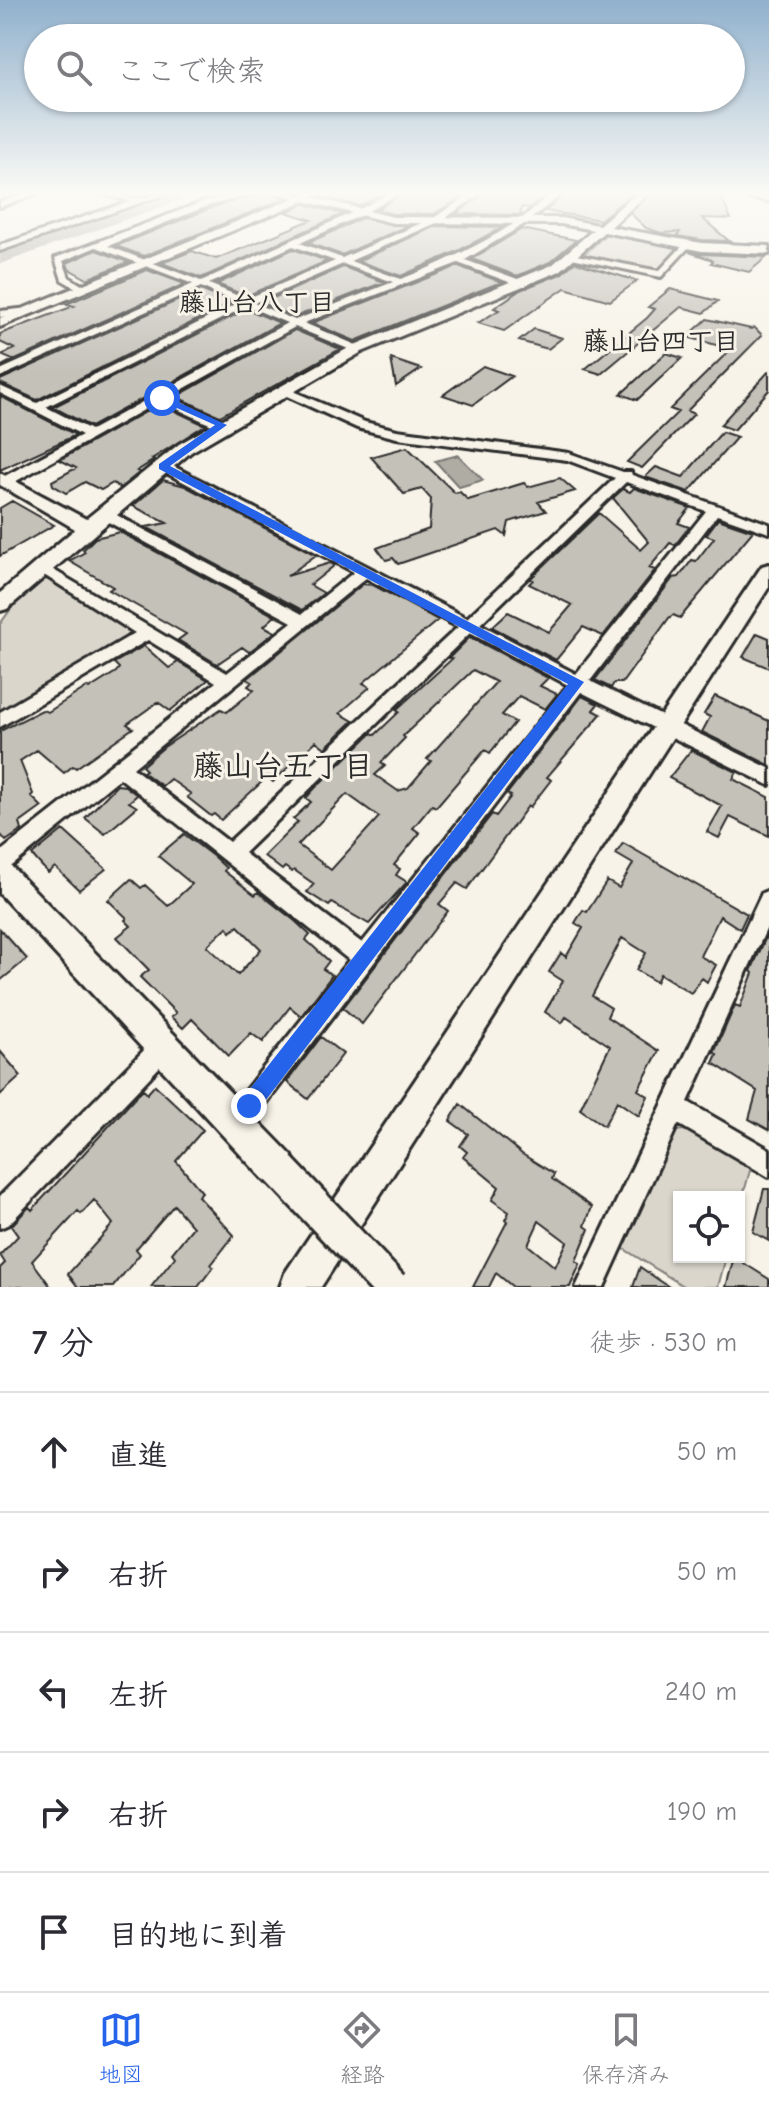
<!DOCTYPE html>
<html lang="ja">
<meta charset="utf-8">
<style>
body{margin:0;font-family:"Comic Neue","Klee One",sans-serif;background:#f2f2f3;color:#2b2b33}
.controls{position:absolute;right:24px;bottom:24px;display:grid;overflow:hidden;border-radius:0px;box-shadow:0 2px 6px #0004}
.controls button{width:72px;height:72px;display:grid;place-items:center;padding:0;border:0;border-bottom:2px solid #e1e1e2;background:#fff;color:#2b2b33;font:40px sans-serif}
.stop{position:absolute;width:24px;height:24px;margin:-18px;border:6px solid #2563eb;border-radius:50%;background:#fff}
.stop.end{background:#2563eb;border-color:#fff;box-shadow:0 2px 8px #0008}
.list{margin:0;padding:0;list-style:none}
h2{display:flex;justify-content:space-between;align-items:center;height:104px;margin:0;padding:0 32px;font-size:34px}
h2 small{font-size:26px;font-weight:400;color:#7c7c81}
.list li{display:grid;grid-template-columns:52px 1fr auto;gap:24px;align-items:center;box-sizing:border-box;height:120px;padding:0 32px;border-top:2px solid #e1e1e2}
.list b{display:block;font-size:30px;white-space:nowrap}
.list em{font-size:26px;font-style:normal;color:#7c7c81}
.icon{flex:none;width:44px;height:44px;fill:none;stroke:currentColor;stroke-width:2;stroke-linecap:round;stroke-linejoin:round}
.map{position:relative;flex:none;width:769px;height:1287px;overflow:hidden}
.search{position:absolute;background:#fff;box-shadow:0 2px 6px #0004;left:24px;right:24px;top:24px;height:88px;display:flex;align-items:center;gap:20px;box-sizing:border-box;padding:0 28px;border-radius:44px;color:#7c7c81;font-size:30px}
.sheet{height:704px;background:#fff}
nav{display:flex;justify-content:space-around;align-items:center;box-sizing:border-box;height:112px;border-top:2px solid #e1e1e2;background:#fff;font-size:22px;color:#7c7c81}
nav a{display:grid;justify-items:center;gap:4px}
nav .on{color:#2563eb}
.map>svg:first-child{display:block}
</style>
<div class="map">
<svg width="769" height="1287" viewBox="0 0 769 1287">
<rect width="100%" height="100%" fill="#f7f3e8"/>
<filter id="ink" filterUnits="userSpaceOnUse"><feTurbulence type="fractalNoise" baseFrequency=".0125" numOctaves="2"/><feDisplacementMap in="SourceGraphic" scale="16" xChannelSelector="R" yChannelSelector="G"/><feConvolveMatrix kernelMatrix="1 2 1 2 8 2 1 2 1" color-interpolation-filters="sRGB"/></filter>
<g filter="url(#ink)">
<path fill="#dad6cc" stroke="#82807c" stroke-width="2" d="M612 233 678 245 680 247 657 272 581 258 606 234Z
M48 579 132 631 131 636 0 714V624C11 609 29 581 48 579Z
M685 1130 751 1167 739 1210V1197H679V1257H726L718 1287H685L621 1247 674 1131Z"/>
<path fill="#afaca4" stroke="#7a7874" stroke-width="2" d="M458 455 483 480 459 487 435 461Z"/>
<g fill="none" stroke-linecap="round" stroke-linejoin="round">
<path fill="#afaca4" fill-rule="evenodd" d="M183 192H203L0 264V254Z"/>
</g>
<path fill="#c4c1b9" stroke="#2b2b2b" stroke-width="2" fill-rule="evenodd" d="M264 192 286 198 144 256 116 246 211 208Z
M325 192H386L360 206 321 196Z
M404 192H469L434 214H393L377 210Z
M486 192 536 194 551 192 529 208 522 207 520 215 456 214Z
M567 192H634L600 220 546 211Z
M652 192H719L731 219 702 218 729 241 702 240 677 236 680 232 661 233 646 228 630 213Z
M304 204 343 214 201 278 162 263 192 251 216 259 268 238 311 220 286 212Z
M362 218 407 226 342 255 308 243Z
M436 226 503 227 460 250 401 276 358 261Z
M522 229 576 240 550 262 517 276 472 259Z
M293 249 327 261 246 296 217 284Z
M96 250 128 262 87 279 69 269 67 263Z
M689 252 702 254 767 257 749 272 711 263 713 261 710 259Z
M575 262 637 281 610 301 565 288 504 331 478 323 499 310 494 308 520 290 561 274Z
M458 266 501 282 355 341 312 323Z
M343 267 384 282 295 317 262 303Z
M147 270 185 284 0 367 13 360 1 355 15 349 0 342V334L74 306 66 304Z
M670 289 718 301 704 313 681 307 601 374 585 369 647 318 655 309 648 307Z
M201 290 231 303 37 400 0 383V380Z
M247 309 280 323 91 427 53 407Z
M707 319 751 329 754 327 762 335 687 411 694 414 642 468 627 462 678 412 670 409 731 349 687 337Z
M534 329 562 338 548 349 519 341Z
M295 330 340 349 220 416 176 397Z
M666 353 682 358 637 400 621 394Z
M391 359 421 369 396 386Z
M483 366 512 376 473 405 443 395Z
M769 371V390L734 430 720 425Z
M0 396 76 435 0 470Z
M160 404 205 425 152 459 154 460 137 471 140 472 120 488 113 483 101 490 85 482 66 493 53 485 52 481 76 468 60 460Z
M722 432 737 437 689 492 645 477 656 467 683 477Z
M407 447 455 493 460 492 468 500 524 483 528 487 560 478 575 491 538 502 546 511 509 522 506 536 498 530 398 564 393 558 386 560 377 548 429 529 431 499 422 489 404 494 371 457Z
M163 480 185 486 316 555 287 576 330 563 335 565 310 585 324 593 302 610 146 527 167 523 133 506Z
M634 488 690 508 678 523 689 527 675 545 670 543 649 568 655 570 603 636 583 627 556 660 492 627 508 612 549 632 572 605 529 584 533 580 530 579 599 513 641 550 649 542 613 498 623 489 630 492Z
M12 501 54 525 0 556V508Z
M718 519 753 531 680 618 673 615 669 618 622 683H614L611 688 595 680 673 578 679 577 692 560 696 561 714 538 706 535Z
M120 532 275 616 264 626 275 632 249 652 242 647 217 664 178 640 186 634 109 590 113 587 69 561 85 552 83 550 95 538Z
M363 584 373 585 438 620 363 683 370 687 340 713 353 721 325 748 316 741 273 782 267 777 221 820 214 814 211 816 187 797 191 794 170 779 162 786 143 772 146 770 142 766 164 747 221 709 227 712 254 690 248 686 252 682 247 679Z
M757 633 769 638V668L743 657Z
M470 637 548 678 540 686 557 694 545 709 519 696 502 715 515 722 490 753 485 750 436 807 432 805 413 828 420 833 394 865 400 869 396 875 407 882 369 924 332 903 329 906 307 892 314 884 294 870 292 872 285 867 282 870 264 856 298 822 293 819 311 802 306 798 317 786 372 733 375 735 399 712 396 710 452 659 449 658ZM473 670 496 682 427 759 431 761 408 788 398 791 375 775 385 766 381 763 405 738 403 736ZM347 794 379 817 331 870 298 845Z
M144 646 169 668 178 662 208 680 170 711 158 702 127 724 133 728 76 768 73 766 64 773 37 750 20 761 33 794 31 796 42 807 20 823 22 830 6 841 0 834V731L42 710 48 712 87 687 89 689 116 672 119 668 114 663Z
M582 696 598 704 593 710 601 714 547 777 551 780 530 807 528 806 467 889 457 883 439 904 448 911 362 1024 343 1008 492 814 496 816 511 796 507 794Z
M715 696 769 721V765L702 732 710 717 704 714Z
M691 750 737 772 733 779 769 797V836L730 817 719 838 707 832 722 806 669 778Z
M117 785 125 786 137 795 129 802 137 807 105 834 85 818Z
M63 830 106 869 79 890 55 867 48 873 32 855Z
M184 834 214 857 226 868 224 871 255 895 258 892 295 921 310 935 306 940 329 961 323 969 332 975 301 1016 290 1007 263 1042 251 1033 229 1056 192 1019 183 1028 171 1017 176 1013 140 977 149 970 117 937 131 926 125 920 127 918 108 900 131 879 141 888 145 885 168 906 192 884 158 856ZM238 926 261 949 238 975 207 946 227 927 231 932Z
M623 843 747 914 740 929 720 916 700 956 716 965 707 982 702 978 691 993 660 974 656 982 636 970 646 953 622 938 592 996 611 1008 607 1017 659 1051 638 1090 648 1096 639 1116 617 1101 604 1126 580 1109 610 1046 566 1017 562 1023 545 1012 563 981 549 972 561 953 566 957 583 928 575 923 583 910 587 912 607 881 619 888 633 864 616 854Z
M0 929 27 959 0 981Z
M769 930V1130L749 1119 757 1091 713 1063 717 1054 714 1053 735 1005 740 1007 753 973 751 971Z
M321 1037 343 1054 308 1099 287 1082Z
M0 1051 21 1076 0 1095Z
M155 1085 203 1130 176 1161 202 1192 198 1196 234 1235 211 1265 213 1267 198 1287H151L175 1257 172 1253 193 1227 174 1205 136 1249 140 1254 113 1287H78L68 1274 113 1224 94 1200 81 1214 78 1211 32 1261 51 1287H0V1268L5 1263 0 1255 18 1236 11 1226 29 1207 32 1210 143 1089 147 1094Z
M460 1104 522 1154 554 1174 552 1179 592 1207 585 1226 589 1229 576 1261 580 1264 570 1287H513L496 1273 489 1287H473L507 1222 505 1220 509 1212 492 1200 499 1187 463 1157 467 1152 460 1146 468 1134 450 1121ZM539 1221 567 1242 555 1267 528 1245Z
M764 1189H769V1241L753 1232Z
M734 1257 769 1279V1287H726Z
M640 1267 669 1287H633Z"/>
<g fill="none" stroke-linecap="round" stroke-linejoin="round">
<defs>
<path id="street" d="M31 192H42L0 207V202Z
M96 192C111 191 127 199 140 198 151 197 160 192 172 192L0 251V245L131 201Z
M248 192H261L210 205 108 246 201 281 356 211 392 192H401L362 215 300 243 342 258 435 217 474 192H483L441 221 350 261 401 279C443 263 480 245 518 221 532 212 547 191 564 192L526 223 465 260 526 282V286H520L458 263 304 323 361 347V351H353L295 327 169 397 226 422V428H218L160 401 11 484H1V478L82 435 0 393V386L37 403 238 303 201 287 0 377V370L193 284 96 247 63 261 69 277 88 289 83 292 62 280 55 258 205 201ZM293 246 335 261 246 299 209 284ZM343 264 393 282 295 320 254 303ZM247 306 287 323 91 430 46 407Z
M274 192H286L307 198 303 200Z
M724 192 769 197V201L728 194Z
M687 241 690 242V246L661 277 567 257 571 254 659 271Z
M29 308 32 309V313L0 317V311Z
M280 389H288L365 422 397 430 569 453 623 472H631L632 475 769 524V533L717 515 590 681 769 768V785L581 692 246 1130 237 1133 228 1130 225 1121 228 1112 349 960 120 778 7 870 0 873V852L216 682 148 640 0 727V712L135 633 33 568 35 565H45L227 673 292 622 101 518V512H111L302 614 354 572 159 469V463H167L467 618 615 478 567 460 397 438 357 428 280 393ZM626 482 706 511 576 674 480 624ZM366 578 458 627 229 842 133 768ZM470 633 568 685 362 943 244 853Z
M769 890V923L688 1102 769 1149V1177L678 1124 604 1287H576L762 893Z
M164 1034 172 1038 176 1046 172 1054 9 1224 0 1228V1196L156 1038Z"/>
<path id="secondary" d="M309 192H322L313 197 393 217 561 218 599 225 638 192H649L611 227 702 243 769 246V254L702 251 604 232 560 271 362 352 191 452 7 609 0 611V593L75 529 0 485V473L86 519 179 444 352 346 552 265 593 230 561 224 393 223 304 201 0 327V318Z
M769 564V587L321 1287H280L285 1273 762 566Z
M0 861 10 865 292 1156 297 1169 292 1182 279 1187 266 1182 0 894Z"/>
</defs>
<use href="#street" stroke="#2b2b2b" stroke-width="6"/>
<use href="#secondary" stroke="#2b2b2b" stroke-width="6"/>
<use href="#street" fill="#f7f3e8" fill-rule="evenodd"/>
<use href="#secondary" fill="#f7f3e8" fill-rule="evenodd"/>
<defs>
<path id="secondary-bridge" d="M279 1169 391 1287"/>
</defs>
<use href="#secondary-bridge" stroke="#2b2b2b" stroke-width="40" stroke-linecap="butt"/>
<use href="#secondary-bridge" stroke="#f7f3e8" stroke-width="34"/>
</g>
</g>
<linearGradient id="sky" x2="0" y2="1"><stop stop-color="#91b1cd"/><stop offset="0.52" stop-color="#fbfaf5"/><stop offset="1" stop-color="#fbfaf5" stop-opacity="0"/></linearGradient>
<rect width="769" height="372" fill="url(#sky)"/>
<path fill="#2563eb" d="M159 396H165L227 425 170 466 584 682 256 1113 249 1116 242 1113 239 1106 242 1099 568 684 159 469V464L215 425 159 400Z"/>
<g text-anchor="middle" stroke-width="6" stroke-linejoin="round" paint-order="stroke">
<g font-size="26" font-weight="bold" fill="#2b2b2b" stroke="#f7f3e8">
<text x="257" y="311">藤山台八丁目</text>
<text x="661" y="350">藤山台四丁目</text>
</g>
<g font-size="30" font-weight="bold" fill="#2b2b2b" stroke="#f7f3e8">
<text x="283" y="776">藤山台五丁目</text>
</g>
</g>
</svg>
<div class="controls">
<button><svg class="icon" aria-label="locate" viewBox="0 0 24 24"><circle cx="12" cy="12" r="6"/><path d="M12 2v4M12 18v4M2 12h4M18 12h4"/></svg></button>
</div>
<div class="stop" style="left:162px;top:398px"></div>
<div class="stop end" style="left:249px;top:1106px"></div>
<div class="search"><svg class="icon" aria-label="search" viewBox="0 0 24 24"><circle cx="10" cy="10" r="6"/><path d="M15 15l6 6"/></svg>ここで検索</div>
</div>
<section class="sheet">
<h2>7 分<small>徒歩 · 530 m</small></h2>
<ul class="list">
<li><svg class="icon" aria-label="ahead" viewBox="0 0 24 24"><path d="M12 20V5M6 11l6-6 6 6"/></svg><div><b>直進</b></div><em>50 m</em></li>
<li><svg class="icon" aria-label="right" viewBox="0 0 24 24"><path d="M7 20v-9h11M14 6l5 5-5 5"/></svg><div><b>右折</b></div><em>50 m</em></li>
<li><svg class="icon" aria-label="left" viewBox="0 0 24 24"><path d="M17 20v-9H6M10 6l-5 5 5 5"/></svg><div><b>左折</b></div><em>240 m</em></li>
<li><svg class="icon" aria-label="right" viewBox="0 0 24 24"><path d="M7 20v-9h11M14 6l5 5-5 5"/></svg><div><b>右折</b></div><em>190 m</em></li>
<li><svg class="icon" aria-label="arrive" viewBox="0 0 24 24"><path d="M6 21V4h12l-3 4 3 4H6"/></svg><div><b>目的地に到着</b></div></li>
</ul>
</section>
<nav>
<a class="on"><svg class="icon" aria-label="map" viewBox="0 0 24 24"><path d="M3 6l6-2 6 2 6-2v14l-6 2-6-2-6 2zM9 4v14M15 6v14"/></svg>地図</a>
<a><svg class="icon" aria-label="directions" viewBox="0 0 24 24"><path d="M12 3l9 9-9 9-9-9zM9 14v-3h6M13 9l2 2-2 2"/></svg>経路</a>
<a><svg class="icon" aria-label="saved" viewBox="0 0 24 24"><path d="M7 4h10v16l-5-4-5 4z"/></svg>保存済み</a>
</nav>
